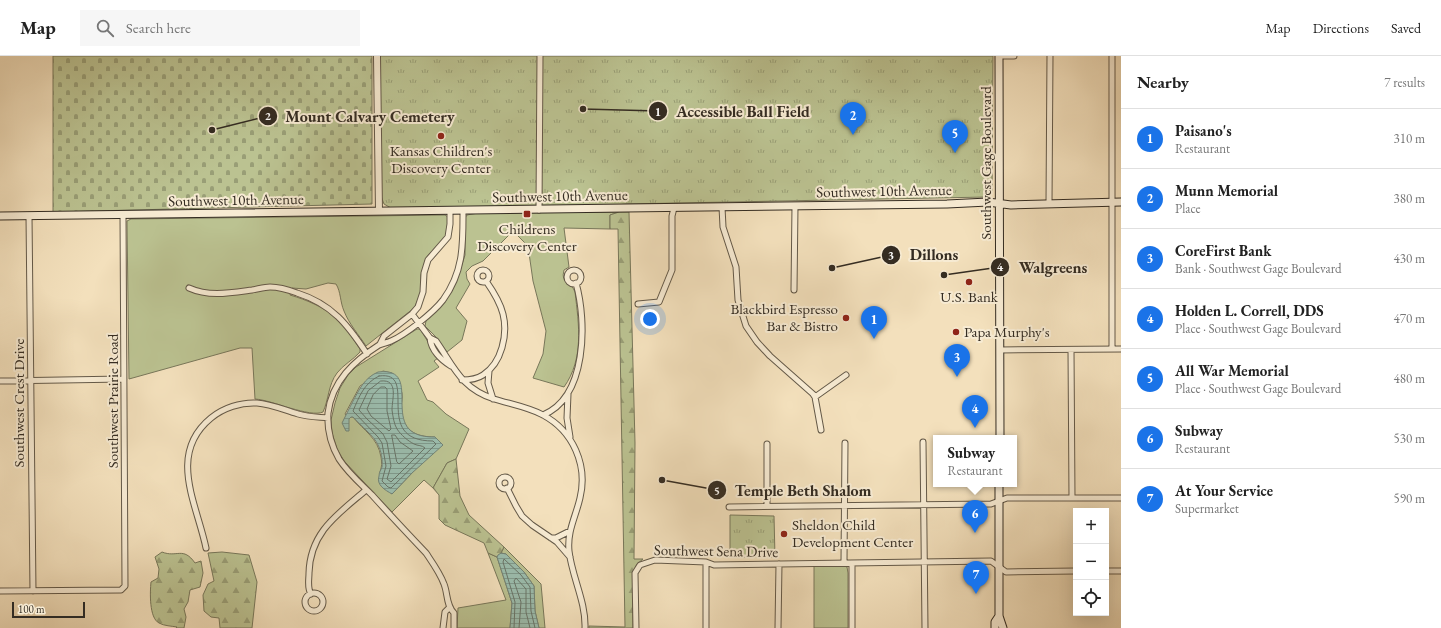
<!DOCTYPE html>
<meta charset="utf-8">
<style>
body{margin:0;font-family:"EB Garamond",serif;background:#f6f6f6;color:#222}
.controls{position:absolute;right:12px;bottom:12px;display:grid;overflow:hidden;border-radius:0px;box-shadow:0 4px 16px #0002}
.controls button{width:36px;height:36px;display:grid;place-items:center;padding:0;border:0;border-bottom:1px solid #e0e0e0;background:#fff;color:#222;font:20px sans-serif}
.scale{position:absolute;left:12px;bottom:10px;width:73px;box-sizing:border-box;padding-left:4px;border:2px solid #342c22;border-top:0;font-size:11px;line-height:14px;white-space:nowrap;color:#342c22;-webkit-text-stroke:3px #f7ebd3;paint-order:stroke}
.you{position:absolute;left:650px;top:263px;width:14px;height:14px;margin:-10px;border:3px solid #fff;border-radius:50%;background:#1a73e8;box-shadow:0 0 0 6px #1a73e833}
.badge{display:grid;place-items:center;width:26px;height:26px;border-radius:50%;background:#1a73e8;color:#fff;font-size:13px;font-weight:700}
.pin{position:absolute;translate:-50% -33px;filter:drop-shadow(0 1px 2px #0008)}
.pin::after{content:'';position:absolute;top:21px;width:14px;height:12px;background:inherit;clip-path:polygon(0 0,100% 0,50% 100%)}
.popup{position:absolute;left:933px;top:379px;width:84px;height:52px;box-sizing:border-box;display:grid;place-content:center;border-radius:0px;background:#fff;filter:drop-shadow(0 1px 3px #0005);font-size:13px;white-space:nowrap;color:#767676}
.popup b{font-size:15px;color:#222}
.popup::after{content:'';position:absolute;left:50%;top:100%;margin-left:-8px;border:8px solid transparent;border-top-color:#fff}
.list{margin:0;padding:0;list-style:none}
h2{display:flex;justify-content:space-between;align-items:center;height:52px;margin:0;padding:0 16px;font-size:17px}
h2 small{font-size:13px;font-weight:400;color:#767676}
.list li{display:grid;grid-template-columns:26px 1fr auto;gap:12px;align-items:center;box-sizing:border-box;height:60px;padding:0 16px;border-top:1px solid #e0e0e0}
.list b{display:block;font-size:15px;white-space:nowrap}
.list p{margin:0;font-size:13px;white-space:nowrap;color:#767676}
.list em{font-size:13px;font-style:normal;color:#767676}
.icon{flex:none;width:22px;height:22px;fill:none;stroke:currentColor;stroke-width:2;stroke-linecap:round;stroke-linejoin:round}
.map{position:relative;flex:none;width:1121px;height:572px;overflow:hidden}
header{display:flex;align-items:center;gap:24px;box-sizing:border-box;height:56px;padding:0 20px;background:#fff;border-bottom:1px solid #e0e0e0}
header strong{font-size:19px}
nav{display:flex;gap:22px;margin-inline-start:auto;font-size:14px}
.search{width:280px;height:36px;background:#f6f6f6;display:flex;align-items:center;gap:10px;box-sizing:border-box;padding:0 14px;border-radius:0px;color:#767676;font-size:15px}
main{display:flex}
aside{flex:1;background:#fff}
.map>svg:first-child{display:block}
</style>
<header>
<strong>Map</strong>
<div class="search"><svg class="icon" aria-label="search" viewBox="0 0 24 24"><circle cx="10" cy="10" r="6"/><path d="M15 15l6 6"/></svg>Search here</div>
<nav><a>Map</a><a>Directions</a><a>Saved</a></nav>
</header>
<main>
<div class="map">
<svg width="1121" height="572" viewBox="0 0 1121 572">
<defs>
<pattern id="forest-firs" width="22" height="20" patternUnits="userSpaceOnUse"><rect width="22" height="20" fill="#bbc291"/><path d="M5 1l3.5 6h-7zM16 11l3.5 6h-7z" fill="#999e76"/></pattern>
<pattern id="cemetery-stones" width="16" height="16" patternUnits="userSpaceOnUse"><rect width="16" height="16" fill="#bbc291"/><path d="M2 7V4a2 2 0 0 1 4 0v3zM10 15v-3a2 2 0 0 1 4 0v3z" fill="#999e76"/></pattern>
<pattern id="park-tufts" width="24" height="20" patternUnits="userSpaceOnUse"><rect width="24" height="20" fill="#bbc291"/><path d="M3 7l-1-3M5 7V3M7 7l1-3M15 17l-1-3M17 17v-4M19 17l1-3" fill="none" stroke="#999e76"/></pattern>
<pattern id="water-rules" width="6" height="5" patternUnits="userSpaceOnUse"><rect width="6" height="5" fill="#9bbdae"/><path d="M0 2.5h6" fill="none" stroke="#7f9a8d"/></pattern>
</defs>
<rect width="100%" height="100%" fill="#f3e0bc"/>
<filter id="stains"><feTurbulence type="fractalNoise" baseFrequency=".005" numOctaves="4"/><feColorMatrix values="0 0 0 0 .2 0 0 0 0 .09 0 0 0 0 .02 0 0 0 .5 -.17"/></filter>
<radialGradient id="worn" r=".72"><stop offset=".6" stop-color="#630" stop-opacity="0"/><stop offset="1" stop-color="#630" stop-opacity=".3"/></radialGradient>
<path fill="#bbc291" stroke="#78775a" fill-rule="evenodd" d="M619 156 610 159V173L564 172 569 211 564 214C560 229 572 226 575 236 579 269 584 303 564 331L533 322 543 298 546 275 533 225 528 190 513 175 483 205 472 210 466 216 467 223 470 228 456 252 467 265 462 284 447 296 435 280 425 270 426 265 445 246 457 224 465 199V162L467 159 478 157Z
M445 159 448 161V175L444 183 430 197 426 202 421 219V234L420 240 414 252 366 290C359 279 349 268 344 255 340 246 341 236 336 228L328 227 306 233 292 232 290 239C307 244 324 251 337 263 346 271 353 283 360 293V296C353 304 343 309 337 317 328 329 329 343 323 356 310 362 272 344 255 343L252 292H240L129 323 127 165 131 163Z
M417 273H420L438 302 434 305 439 311 418 325 427 344 433 346 446 358 469 373 456 403 447 407 433 432 424 424 392 456 344 405 337 393 332 377 331 364 335 347 340 332 348 319 356 311ZM383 315 392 317C395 324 400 330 402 337 403 342 401 348 401 353 402 375 416 381 435 381L412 417 392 438 380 416C382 410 382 407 381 401 378 382 364 375 353 361H351L349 363 345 358 360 330Z
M504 491 541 528 545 572H539L535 555 534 530 524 516 506 498 501 497Z
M488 497 497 501 512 547 510 572H457L458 552 506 544Z
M814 510H845L847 511 848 517V572H814Z"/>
<path fill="url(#forest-firs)" stroke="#78775a" d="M619 156H629L635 387 634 503H643L637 508 633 517V572H589V570L625 571 618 173H610V159Z
M456 403 460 440 469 459 504 491 501 497 497 501 488 497 484 487 445 469 439 463V439L433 432 447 407Z
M162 496C177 502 183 490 195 507L201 505 203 517 200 531 190 534 188 546 184 553 186 561 184 572H176L177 571C172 570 164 570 159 567 149 562 150 536 151 526L158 522 159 513 155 501Z
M222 496 249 499 257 526 252 572H220L219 562 211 561 204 555 203 539 208 528 214 525 208 497Z"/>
<path fill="url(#cemetery-stones)" stroke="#78775a" d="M53 0H372V148L53 156Z"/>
<path fill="url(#park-tufts)" stroke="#78775a" d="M380 0H993L992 137 987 141 626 148 607 150 391 152 384 148 381 140Z
M730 459 774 460 775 501H730Z"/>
<path fill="url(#water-rules)" stroke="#728376" d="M378 316C428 310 373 382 435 381L443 389 412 417 392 438C385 434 376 429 379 420 379 416 381 414 382 411 383 405 381 394 378 389 375 381 360 369 353 361H351L349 363V375H346L342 367C345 360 349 354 352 347 359 334 364 322 378 316Z
M501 497 506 498 524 516 534 530 535 555 539 572H510L512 547 497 501 498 499Z"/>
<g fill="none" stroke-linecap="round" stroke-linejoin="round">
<path stroke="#687468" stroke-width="1" d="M379 320C421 314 370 385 433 385L436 388 391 432 388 431 382 425 386 410 382 387 378 381 353 355C359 341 364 327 379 320Z
M381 325C399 323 392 343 392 354 393 361 394 368 397 373 401 379 408 385 414 388 418 390 422 389 425 392L391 426 387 423 391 410 387 386 383 378 367 363 359 354 368 335Z
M381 331H385L387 333V355L391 373 389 375 371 360 367 353 373 339Z
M392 379H395L400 386 413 395 399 408 397 406Z
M514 572 515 546 503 506 504 503 521 519 530 531 531 555 535 572
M519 572 521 546 514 525 516 522 526 533V556L530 572"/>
<defs>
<path id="minor" d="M999 0H1014
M1049 147 1050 0
M722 151 723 171 736 211 738 244 746 270 757 286 770 300 813 338 815 341 821 374
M539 154 540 0
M29 160 33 535
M477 220a6 6 0 1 1 12 0a6 6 0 1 1-12 0Z
M567 221a7 7 0 1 1 14 0a7 7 0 1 1-14 0Z
M189 232C209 241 230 237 252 234 258 233 265 231 270 231 279 231 289 234 297 237 332 248 348 269 367 298
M794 234 795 150
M638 248 659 246 672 214V160L674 152
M412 258 430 282 436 285C454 311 461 332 494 343 510 348 528 351 543 359 573 375 588 409 580 442 576 460 567 475 569 495 572 521 586 546 585 572
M430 282C431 294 441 304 451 310
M380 288 384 280 412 258 418 251 423 236 424 217 428 204 448 181 450 168V155
M1112 293V0
M1000 294 1121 293
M1071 294 1072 442
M489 315 488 327 493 343
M462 324C469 324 477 323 483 319 502 307 508 278 503 258 500 246 493 235 486 225
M0 325 124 323
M568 338 567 362 570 381
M815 341 846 319
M543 359C587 341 587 266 576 227
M923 386 925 572
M499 427a6 6 0 1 1 12 0a6 6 0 1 1-12 0Z
M507 432 516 450 522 460 532 469 557 486 570 501
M767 450V388
M729 451 991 448 1007 442H1121
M551 482H556L570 475
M206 492C197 448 167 398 211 362 223 352 241 346 257 347 271 348 284 354 298 358 308 361 318 361 328 362
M706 506V572
M844 507 845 387
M1106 515H1121
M0 535 121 534 125 530 123 159
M305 546a9 9 0 1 1 18 0a9 9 0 1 1-18 0Z
M311 538C307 532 309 524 309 517 310 476 338 458 366 434
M443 572 445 556 449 552
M454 572V557C446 549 448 538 444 528 440 517 432 506 426 497 408 478 390 459 372 439 361 428 348 417 339 403 331 389 327 372 328 357 332 325 354 305 379 289 383 287 387 287 391 285 405 279 433 257 443 244 464 215 463 188 463 154
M636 572 635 517 640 509 655 504 706 506 714 509 991 505 1006 516 1076 515
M778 572 779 508
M852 572V507"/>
<path id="tertiary" d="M377 0 379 155"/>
<path id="secondary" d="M999 0 1000 382
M0 160 947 148 988 146 1011 149 1121 146
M999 428V560L1003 572
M995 572V566L999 560"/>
</defs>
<use href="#minor" stroke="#645948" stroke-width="7"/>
<use href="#tertiary" stroke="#645948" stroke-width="8"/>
<use href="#secondary" stroke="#342c22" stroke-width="9"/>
<use href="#minor" stroke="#f7ebd3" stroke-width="5"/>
<use href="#tertiary" stroke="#f7ebd3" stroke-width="6"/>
<use href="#secondary" stroke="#f7ebd3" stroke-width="7"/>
</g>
<g fill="#8f2418" stroke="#f7ebd3" stroke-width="1.5">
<circle cx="441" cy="80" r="4"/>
<rect x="523" y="154" width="8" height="8" rx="2"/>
<circle cx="969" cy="226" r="4"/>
<circle cx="846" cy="262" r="4"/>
<circle cx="956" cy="276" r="4"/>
<circle cx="784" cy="478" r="4"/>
</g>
<g text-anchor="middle" stroke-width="4" stroke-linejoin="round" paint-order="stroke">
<g font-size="15" fill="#342c22" stroke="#f7ebd3">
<text x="441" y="100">Kansas Children's<tspan x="441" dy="17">Discovery Center</tspan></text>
<text x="527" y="178">Childrens<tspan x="527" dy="17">Discovery Center</tspan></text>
<text x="969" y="246">U.S. Bank</text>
<text x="838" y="258" text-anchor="end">Blackbird Espresso<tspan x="838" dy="17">Bar &amp; Bistro</tspan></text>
<text x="964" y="281" text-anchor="start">Papa Murphy's</text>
<text x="792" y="474" text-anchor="start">Sheldon Child<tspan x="792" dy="17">Development Center</tspan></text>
</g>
<g font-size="15" fill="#342c22" stroke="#f7ebd3">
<text transform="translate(986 107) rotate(-90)" y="5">Southwest Gage Boulevard</text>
<text transform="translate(884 135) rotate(-1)" y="5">Southwest 10th Avenue</text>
<text transform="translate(560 140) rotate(-1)" y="5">Southwest 10th Avenue</text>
<text transform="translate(236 144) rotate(-1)" y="5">Southwest 10th Avenue</text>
<text transform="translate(113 345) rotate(-90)" y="5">Southwest Prairie Road</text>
<text transform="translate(19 347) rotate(-90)" y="5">Southwest Crest Drive</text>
<text transform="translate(716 495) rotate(1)" y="5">Southwest Sena Drive</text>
</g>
</g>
<path fill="none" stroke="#342c22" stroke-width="1.5" d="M583 53L658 55M212 74L268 60M832 212L891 199M944 219L1000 211M662 424L717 434"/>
<g fill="#342c22" stroke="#f7ebd3" stroke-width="1.5">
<circle cx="583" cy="53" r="4"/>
<circle cx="212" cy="74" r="4"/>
<circle cx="832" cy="212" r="4"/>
<circle cx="944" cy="219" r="4"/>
<circle cx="662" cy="424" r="4"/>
<circle cx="658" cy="55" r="10"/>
<circle cx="268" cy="60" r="10"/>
<circle cx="891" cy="199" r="10"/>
<circle cx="1000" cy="211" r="10"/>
<circle cx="717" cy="434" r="10"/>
</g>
<g font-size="12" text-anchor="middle" font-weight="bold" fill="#fff">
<text x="658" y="60">1</text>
<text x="268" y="64">2</text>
<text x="891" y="203">3</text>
<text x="1000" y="215">4</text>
<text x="717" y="439">5</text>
</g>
<g font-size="16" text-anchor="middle" font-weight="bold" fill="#342c22" stroke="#f7ebd3" stroke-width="4" stroke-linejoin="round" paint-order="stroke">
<text x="743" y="61">Accessible Ball Field</text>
<text x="370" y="66">Mount Calvary Cemetery</text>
<text x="934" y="204">Dillons</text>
<text x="1053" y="217">Walgreens</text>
<text x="803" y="440">Temple Beth Shalom</text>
</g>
<rect width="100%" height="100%" filter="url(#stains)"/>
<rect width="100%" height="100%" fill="url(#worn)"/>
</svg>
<div class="controls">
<button>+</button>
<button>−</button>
<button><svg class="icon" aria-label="locate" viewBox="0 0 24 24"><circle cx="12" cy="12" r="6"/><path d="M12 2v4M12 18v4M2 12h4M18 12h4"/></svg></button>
</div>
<div class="scale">100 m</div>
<div class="you"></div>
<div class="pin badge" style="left:874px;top:283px">1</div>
<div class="pin badge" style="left:853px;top:79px">2</div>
<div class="pin badge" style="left:957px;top:321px">3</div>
<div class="pin badge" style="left:975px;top:372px">4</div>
<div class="pin badge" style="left:955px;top:97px">5</div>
<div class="pin badge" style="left:975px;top:477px">6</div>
<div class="popup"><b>Subway</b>Restaurant</div>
<div class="pin badge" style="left:976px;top:538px">7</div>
</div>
<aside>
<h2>Nearby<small>7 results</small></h2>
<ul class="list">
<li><span class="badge">1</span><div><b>Paisano's</b><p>Restaurant</p></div><em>310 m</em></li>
<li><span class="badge">2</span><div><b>Munn Memorial</b><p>Place</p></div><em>380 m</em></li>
<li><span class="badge">3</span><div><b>CoreFirst Bank</b><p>Bank · Southwest Gage Boulevard</p></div><em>430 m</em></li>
<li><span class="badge">4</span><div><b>Holden L. Correll, DDS</b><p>Place · Southwest Gage Boulevard</p></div><em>470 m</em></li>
<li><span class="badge">5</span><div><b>All War Memorial</b><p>Place · Southwest Gage Boulevard</p></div><em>480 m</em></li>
<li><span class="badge">6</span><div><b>Subway</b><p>Restaurant</p></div><em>530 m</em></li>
<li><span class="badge">7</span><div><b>At Your Service</b><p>Supermarket</p></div><em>590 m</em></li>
</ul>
</aside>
</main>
